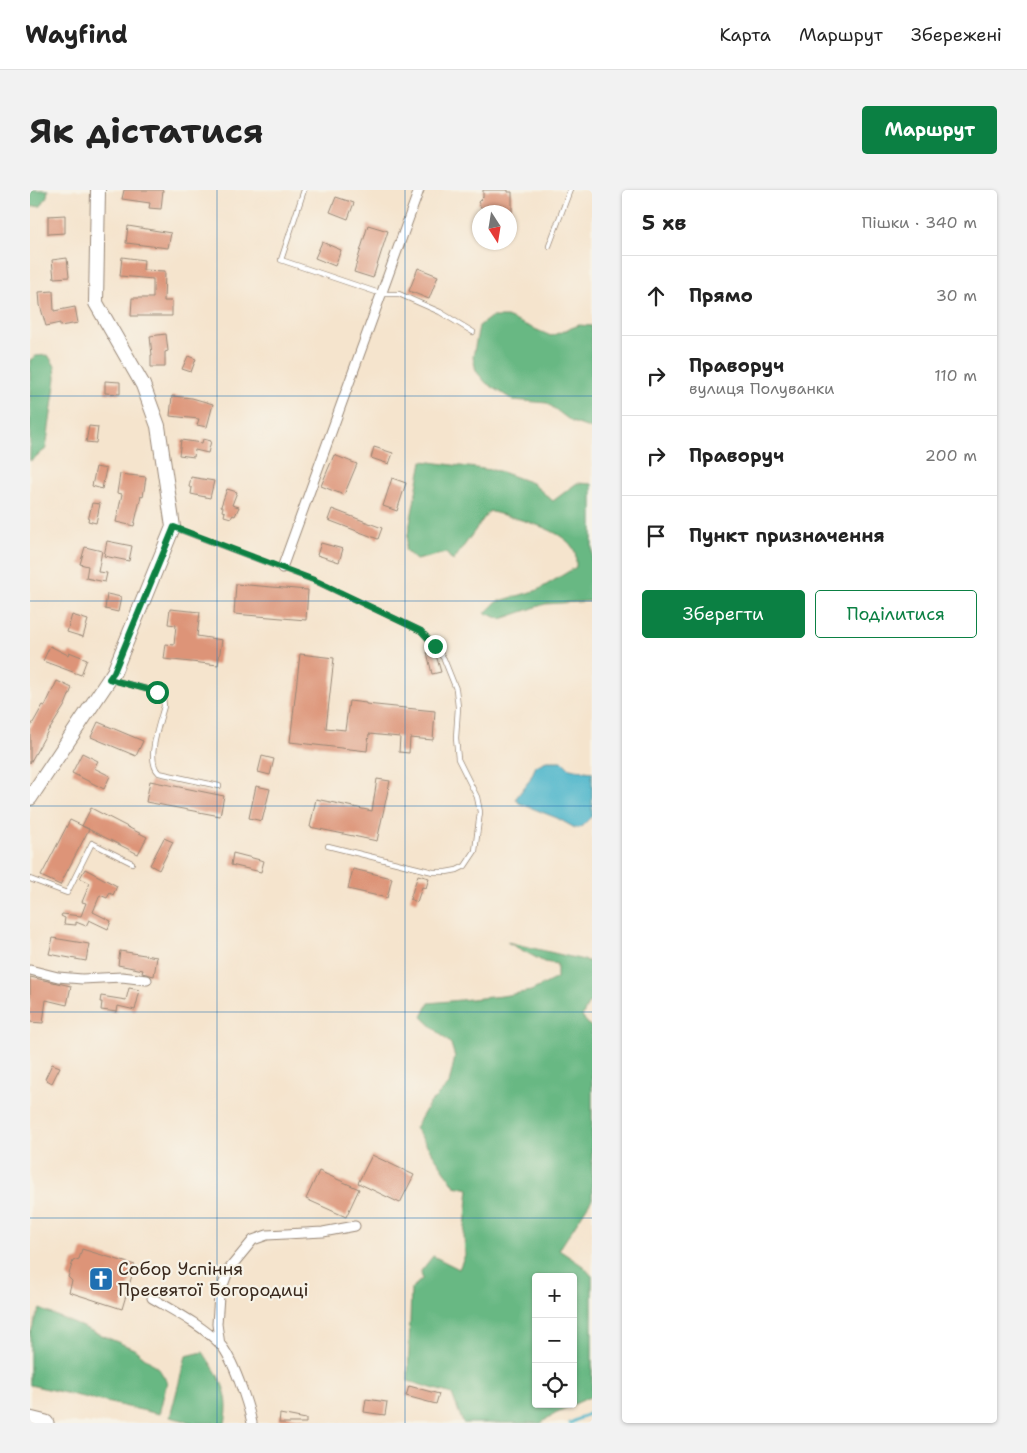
<!DOCTYPE html>
<html lang="uk">
<meta charset="utf-8">
<style>
body{margin:0;font-family:"Shantell Sans",sans-serif;background:#f2f2f2;color:#222}
.controls{position:absolute;right:15px;bottom:15px;display:grid;overflow:hidden;border-radius:5px;box-shadow:0 1px 4px #0004}
.controls button{width:45px;height:45px;display:grid;place-items:center;padding:0;border:0;border-bottom:1px solid #e0e0e0;background:#fff;color:#222;font:25px sans-serif}
.compass{position:absolute;left:442px;top:15px;width:45px;height:45px;border-radius:50%;background:#fff;box-shadow:0 1px 4px #0004;rotate:168deg}
.stop{position:absolute;width:15px;height:15px;margin:-11px;border:4px solid #0b8043;border-radius:50%;background:#fff}
.stop.end{background:#0b8043;border-color:#fff;box-shadow:0 1px 5px #0008}
.list{margin:0;padding:0;list-style:none}
h2{display:flex;justify-content:space-between;align-items:center;height:65px;margin:0;padding:0 20px;font-size:21px}
h2 small{font-size:16px;font-weight:400;color:#767676}
.list li{display:grid;grid-template-columns:32px 1fr auto;gap:15px;align-items:center;box-sizing:border-box;height:80px;padding:0 20px;border-top:1px solid #e0e0e0}
.list b{display:block;font-size:19px;white-space:nowrap}
.list p{margin:0;font-size:16px;white-space:nowrap;color:#767676}
.list em{font-size:16px;font-style:normal;color:#767676}
.actions{display:flex;gap:10px;padding:15px 20px}
.actions a{flex:1;padding:11px 0;border:1px solid #0b8043;border-radius:5px;text-align:center;font-size:18px;color:#0b8043}
.actions .main{background:#0b8043;color:#fff}
.icon{flex:none;width:28px;height:28px;fill:none;stroke:currentColor;stroke-width:2;stroke-linecap:round;stroke-linejoin:round}
.map{position:relative;flex:none;width:562px;height:1233px;overflow:hidden;border-radius:5px}
header{display:flex;align-items:center;gap:30px;box-sizing:border-box;height:70px;padding:0 25px;background:#fff;border-bottom:1px solid #e0e0e0}
header strong{font-size:24px}
nav{display:flex;gap:28px;margin-inline-start:auto;font-size:18px}
.intro{display:flex;align-items:center;justify-content:space-between;box-sizing:border-box;height:120px;padding:0 30px}
h1{margin:0;font-size:35px}
.button{padding:12px 22px;border-radius:5px;background:#0b8043;color:#fff;font-size:18px;font-weight:700}
main{display:flex;gap:30px;padding:0 30px}
aside{flex:1;background:#fff;border-radius:5px;box-shadow:0 1px 4px #0004}
.map>svg:first-child{display:block}
</style>
<header>
<strong>Wayfind</strong>
<nav><a>Карта</a><a>Маршрут</a><a>Збережені</a></nav>
</header>
<div class="intro"><h1>Як дістатися</h1><a class="button">Маршрут</a></div>
<main>
<div class="map">
<svg width="562" height="1233" viewBox="0 0 562 1233">
<rect width="100%" height="100%" fill="#f7f3e8"/>
<filter id="ink" filterUnits="userSpaceOnUse"><feTurbulence type="fractalNoise" baseFrequency=".02" numOctaves="2"/><feDisplacementMap in="SourceGraphic" scale="10" xChannelSelector="R" yChannelSelector="G"/><feConvolveMatrix kernelMatrix="1 2 1 2 8 2 1 2 1" color-interpolation-filters="sRGB"/></filter>
<filter id="wash" filterUnits="userSpaceOnUse"><feTurbulence type="fractalNoise" baseFrequency=".0096" numOctaves="4" result="noise"/><feDisplacementMap in="SourceGraphic" scale="20" xChannelSelector="R" yChannelSelector="G"/><feGaussianBlur stdDeviation="1.12" result="paint"/><feColorMatrix in="noise" values="0 0 0 0 0 0 0 0 0 0 0 0 0 0 0 0 0 1.4 0 .05"/><feComposite in="paint" operator="in"/></filter>
<g filter="url(#wash)">
<rect width="100%" height="100%" fill="#f5e4cd"/>
<path fill="#68b883" stroke="#527150" fill-rule="evenodd" d="M0 0H18L17 6 11 16 0 17Z
M461 127H477L521 146 549 135 562 136V239L542 232 517 213 483 210 456 193 446 181 443 167 449 136Z
M18 165 25 176 26 188 16 259 0 271V170L6 166Z
M392 271 469 281 502 293 523 311 547 293 562 294V411L515 414 471 429 455 423 466 412 508 400 546 377C546 372 546 366 545 362 536 338 482 328 459 321L423 371 416 363 386 370 375 360Z
M477 752 562 772V812L558 814 552 827 562 838V1009L529 1060 553 1076 562 1086V1206L525 1223 511 1233H433L422 1204 378 1191 381 1099 392 1089 391 1081 403 1066 429 1079 435 1065 434 1046 439 999 425 996 385 938 399 914 419 894 425 867 421 854 392 827 399 813 472 806 501 801 527 788V774L514 772ZM506 1087H543V1214H506Z
M10 1119 104 1159 129 1179 137 1192 129 1224 0 1195V1144Z
M173 1162C189 1187 202 1202 195 1233H164L140 1227 156 1166Z"/>
<path fill="#4db6cb" stroke="#447074" d="M516 571H532L540 579 562 582V626L550 638H545L527 628 489 613 486 608 499 591 506 576Z"/>
<g fill="none" stroke-linecap="round" stroke-linejoin="round">
<path stroke="#4db6cb" stroke-width="3" d="M540 1233 562 1222"/>
</g>
<g id="blocks">
<path fill="#dd9478" d="M94 0H133L131 19 119 18 120 13 92 9Z
M453 0H478V2H482V22H453V19L450 16 448 12 453 7Z
M306 7 324 13 318 29 300 22Z
M35 25V43L18 44V26Z
M338 35 358 41 343 88 324 82Z
M98 36 141 43 138 58 96 53Z
M292 52 311 60 305 76 285 68Z
M92 67 114 70 113 80 135 81 134 111H142V126H101L102 108H123V89L90 86Z
M37 68 39 87 24 88 22 70Z
M388 78 408 86 399 109 379 101Z
M23 101 24 121 45 117 48 133 30 136V133L16 136 10 115 9 102Z
M136 144 138 161 135 162V177H121V165H122L120 146Z
M158 166 166 169 161 182 152 179Z
M75 191 90 192V204L75 203Z
M142 206 162 208 183 214 177 237 167 235 169 229 140 226Z
M59 236 68 237 66 253 56 252Z
M173 249 181 251 178 263 165 260 164 267 149 265 151 250 172 253Z
M344 257 363 263 359 274 341 268Z
M304 265 327 274 314 305 291 296Z
M66 277 76 279 72 299 62 296Z
M90 284 116 287 113 307 111 306 104 336 86 332 92 304 87 303Z
M161 287 184 291 180 308 161 304 162 298 159 297Z
M362 288 376 293 367 321 353 316Z
M197 299 207 302 202 315 209 317 205 326 203 325 201 328 194 326 195 322 192 321 193 317 191 316Z
M62 313 70 314 66 333 58 331Z
M302 319 352 338 348 349 298 330Z
M77 351 102 356 99 371 74 366Z
M291 353 313 359 309 372 287 365Z
M55 357 72 361 68 382 77 383 75 392 56 388 58 376 50 374Z
M206 394 278 400 276 430 204 424Z
M77 404 91 407 88 422 75 419Z
M140 419 170 422 167 446 192 450 188 475 134 469 136 454 144 455 146 435 138 434Z
M42 425 58 430 53 447 37 442Z
M20 456 38 465 39 462 57 469 51 485 13 471Z
M403 461 406 465 411 482 402 484 397 462Z
M270 464 304 468 296 538 315 540 319 511 336 513V514L405 521 403 550 380 548 379 563 369 562 370 547 339 544 337 561 260 552Z
M27 491 42 498 35 515 20 539H19L0 573V538L13 515 15 516Z
M68 532 113 551 106 566 61 547Z
M52 563 68 571 64 578 80 586 74 599 42 583Z
M232 566 244 569 240 585 228 582Z
M347 589 360 591 347 651 280 637 286 609 342 621Z
M120 591 194 606 190 626 116 612Z
M226 596 240 599 232 631 219 628Z
M61 618 117 647 108 664 52 636Z
M40 630 59 639 30 695 11 686Z
M134 648 143 652 129 680 120 675Z
M203 663 234 671 231 682 201 675Z
M55 679 87 696 83 705 80 703 77 708 70 705 63 722 81 731 78 739 59 730 56 736 46 732V735L34 734 35 728 31 726 32 724 51 726 56 713 52 712 60 693 50 688Z
M323 679 362 688 357 708 318 699Z
M388 685 399 688 396 698 392 697 387 712 380 709Z
M23 748 59 754 56 771 19 764Z
M90 761 127 767 124 786 112 783 113 780 88 775Z
M0 787 41 796 37 815 16 810 13 833 0 832Z
M99 798 110 800 105 820 88 816 87 822 71 820 72 812H70L71 806 96 810Z
M22 874 30 877 22 893 15 889Z
M342 965 384 985 370 1013 328 993Z
M289 981 329 999 316 1027 276 1009Z
M52 1059 105 1075 92 1119 39 1102 42 1091 38 1087 43 1071 49 1069Z
M379 1196 409 1204 406 1214 376 1206Z
M336 1209 357 1212 355 1225 334 1222Z
M250 1224 276 1229V1233H249Z"/>
</g>
</g>
<g filter="url(#ink)">
<use href="#blocks" fill-opacity="0" stroke="#988776" stroke-width="1"/>
<g fill="none" stroke-linecap="round" stroke-linejoin="round">
<defs>
<path id="lane" d="M274 0 251 70 352 104H369L410 122 443 142
M519 56 540 0
M145 338 283 390 391 441 405 456 414 469 426 499 428 517 426 548 428 569 447 607 450 622 445 661 435 676 427 680 416 682H403L298 656
M80 489 127 502 133 507 134 516C130 532 115 571 129 583L189 596
M0 689 37 703 62 653 102 673"/>
<path id="street" d="M252 378 389 0
M0 780 28 787 52 789 92 787 117 790
M122 1108C144 1121 173 1136 190 1154 203 1168 218 1214 222 1233
M190 1155 187 1134 189 1106 199 1079 223 1050 237 1045 293 1042 325 1036"/>
<path id="secondary" d="M0 608 84 482 143 337 128 236 113 195 66 113 68 0"/>
<path id="primary" d="M0 1229 16 1233"/>
</defs>
<use href="#lane" stroke="#988776" stroke-width="6"/>
<use href="#street" stroke="#988776" stroke-width="11"/>
<use href="#secondary" stroke="#988776" stroke-width="16"/>
<use href="#primary" stroke="#988776" stroke-width="17"/>
<use href="#lane" stroke="#fff" stroke-width="4.5"/>
<use href="#street" stroke="#fff" stroke-width="9"/>
<use href="#secondary" stroke="#fff" stroke-width="14"/>
<use href="#primary" stroke="#fff" stroke-width="15"/>
</g>
</g>
<g fill="none" stroke-linecap="round" stroke-linejoin="round" filter="url(#ink)">
<path stroke="#0b8043" stroke-width="6" d="M127 502 79 489 84 482 144 337 284 390 391 441 405 456"/>
</g>
<path fill="none" stroke="#1f6fb2" stroke-width="1" stroke-opacity="0.55" d="M187 0V1233M375 0V1233M0 206H562M0 411H562M0 616H562M0 822H562M0 1028H562"/>
<defs>
<symbol id="church-square" viewBox="-11 -11 22 22"><rect x="-9" y="-9" width="18" height="18" rx="4" fill="#1f6fb2" stroke="#f7f3e8"/><path d="M-1.2-6h2.4v3.5h3.3v2.4h-3.3V6h-2.4V-.1h-3.3v-2.4h3.3Z" fill="#fff"/></symbol>
</defs>
<g fill-rule="evenodd">
<use href="#church-square" x="57" y="1075" width="28" height="28"/>
</g>
<g text-anchor="middle" stroke-width="4.5" stroke-linejoin="round" paint-order="stroke">
<g font-size="18" fill="#3b2a1e" stroke="#f7f3e8" text-anchor="start">
<text x="88" y="1085">Собор Успіння<tspan x="88" dy="21">Пресвятої Богородиці</tspan></text>
</g>
</g>
</svg>
<div class="controls">
<button>+</button>
<button>−</button>
<button><svg class="icon" aria-label="locate" viewBox="0 0 24 24"><circle cx="12" cy="12" r="6"/><path d="M12 2v4M12 18v4M2 12h4M18 12h4"/></svg></button>
</div>
<svg class="compass" viewBox="-18 -18 36 36"><path d="M0-13l5 13h-10z" fill="#e53935"/><path d="M0 13l5-13h-10z" fill="#767676"/></svg>
<div class="stop" style="left:127px;top:502px"></div>
<div class="stop end" style="left:405px;top:456px"></div>
</div>
<aside>
<h2>5 хв<small>Пішки · 340 m</small></h2>
<ul class="list">
<li><svg class="icon" aria-label="ahead" viewBox="0 0 24 24"><path d="M12 20V5M6 11l6-6 6 6"/></svg><div><b>Прямо</b></div><em>30 m</em></li>
<li><svg class="icon" aria-label="right" viewBox="0 0 24 24"><path d="M7 20v-9h11M14 6l5 5-5 5"/></svg><div><b>Праворуч</b><p>вулиця Полуванки</p></div><em>110 m</em></li>
<li><svg class="icon" aria-label="right" viewBox="0 0 24 24"><path d="M7 20v-9h11M14 6l5 5-5 5"/></svg><div><b>Праворуч</b></div><em>200 m</em></li>
<li><svg class="icon" aria-label="arrive" viewBox="0 0 24 24"><path d="M6 21V4h12l-3 4 3 4H6"/></svg><div><b>Пункт призначення</b></div></li>
</ul>
<div class="actions"><a class="main">Зберегти</a><a>Поділитися</a></div>
</aside>
</main>
